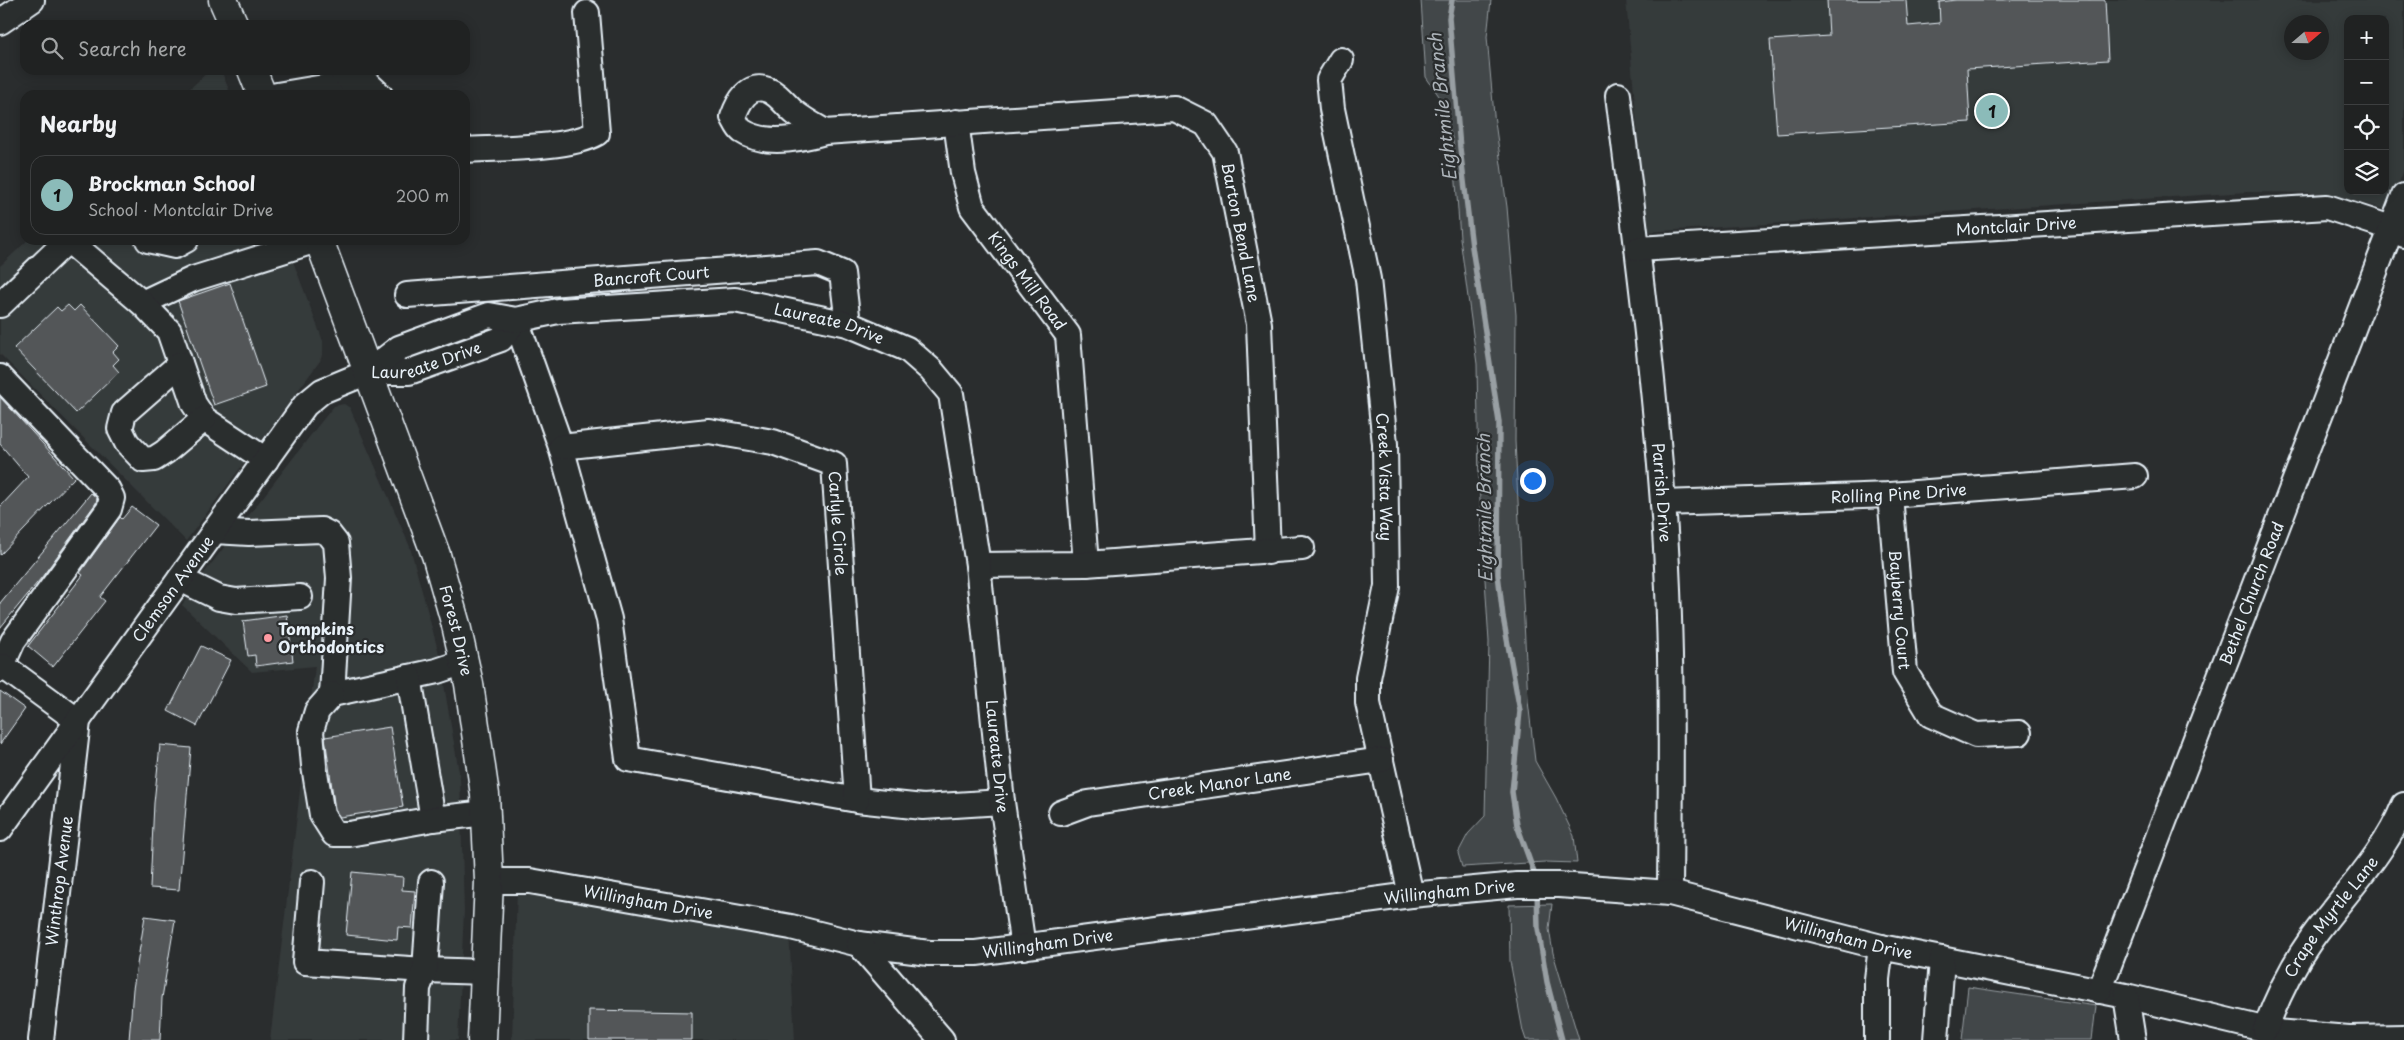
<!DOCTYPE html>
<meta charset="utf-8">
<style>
body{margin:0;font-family:"Playpen Sans",sans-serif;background:#282a2a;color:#f1f3f6}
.controls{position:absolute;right:15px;top:15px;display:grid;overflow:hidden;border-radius:10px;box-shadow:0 2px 12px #0003}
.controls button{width:45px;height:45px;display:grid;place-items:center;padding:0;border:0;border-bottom:1px solid #3d3f40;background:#202222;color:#f1f3f6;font:25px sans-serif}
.compass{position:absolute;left:2284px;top:15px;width:45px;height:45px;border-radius:50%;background:#202222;box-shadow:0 2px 12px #0003;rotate:70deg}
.you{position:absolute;left:1532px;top:480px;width:18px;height:18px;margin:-12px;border:4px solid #fff;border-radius:50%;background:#1a73e8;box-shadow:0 0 0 8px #1a73e833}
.badge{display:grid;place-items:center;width:32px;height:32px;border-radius:50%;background:#8bbbb9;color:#111;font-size:16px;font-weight:700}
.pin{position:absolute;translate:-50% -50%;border:2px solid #fff;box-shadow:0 1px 5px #0006}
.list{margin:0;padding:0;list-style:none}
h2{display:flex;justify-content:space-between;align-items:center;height:65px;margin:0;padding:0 20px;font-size:21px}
h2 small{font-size:16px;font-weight:400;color:#a2a4a5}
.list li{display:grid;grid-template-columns:32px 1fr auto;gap:15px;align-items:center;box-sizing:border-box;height:80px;margin:0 10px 10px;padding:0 10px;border:1px solid #3d3f40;border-radius:15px}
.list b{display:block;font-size:19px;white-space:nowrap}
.list p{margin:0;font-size:16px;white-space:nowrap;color:#a2a4a5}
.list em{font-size:16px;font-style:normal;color:#a2a4a5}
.icon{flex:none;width:28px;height:28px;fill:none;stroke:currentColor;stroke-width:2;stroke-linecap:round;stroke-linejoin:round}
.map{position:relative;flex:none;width:2404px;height:1040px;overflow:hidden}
.search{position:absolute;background:#202222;box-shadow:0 2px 12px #0003;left:20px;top:20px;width:450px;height:55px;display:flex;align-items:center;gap:12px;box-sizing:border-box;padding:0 18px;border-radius:15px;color:#a2a4a5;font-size:19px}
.panel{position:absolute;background:#202222;box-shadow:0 2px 12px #0003;left:20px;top:90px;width:450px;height:155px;border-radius:15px}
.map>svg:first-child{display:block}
</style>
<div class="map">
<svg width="2404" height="1040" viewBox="0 0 2404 1040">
<rect width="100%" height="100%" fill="#2a2d2e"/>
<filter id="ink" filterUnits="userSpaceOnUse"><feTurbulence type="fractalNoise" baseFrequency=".02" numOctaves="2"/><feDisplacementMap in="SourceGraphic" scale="10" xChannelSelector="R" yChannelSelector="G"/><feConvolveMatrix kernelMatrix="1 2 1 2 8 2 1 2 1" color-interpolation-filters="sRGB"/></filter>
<g filter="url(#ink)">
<path fill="#363a3b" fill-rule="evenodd" d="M1626 0H2404V170L2388 210 2325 193 2247 192 1646 232ZM2348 19H2385V191H2348ZM2292 22H2322V52H2292Z
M210 70H221L231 95H183Z
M28 240H285L323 341V352L320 361 186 541 0 354V266Z
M344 404 350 408 410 547 438 650 460 778 464 911 458 1040H270L315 666 252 672 182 605 205 572 317 427 334 406Z
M517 889 789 931 795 1040H512Z"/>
<path fill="#424648" stroke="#959ca0" d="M1421 0H1491L1487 37 1494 115 1507 207 1516 315 1515 441 1528 701 1535 761 1556 798 1574 836 1577 863 1545 862 1462 867 1458 853 1468 834 1485 816 1489 642 1479 485 1477 364 1460 238 1453 141 1439 96 1426 77Z
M1552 904 1549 929 1553 953 1579 1040H1526L1523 1031 1510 961 1509 905Z
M1968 987 2096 1006 2092 1040H1962Z"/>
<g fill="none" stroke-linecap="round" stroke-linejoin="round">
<path stroke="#989fa3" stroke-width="5.5" d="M1452 0 1449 18 1460 148 1472 247 1499 422 1498 574 1503 617 1520 711 1512 792 1517 825 1537 881
M1537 890 1538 928 1547 982 1562 1040"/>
</g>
<path fill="#535759" stroke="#e8f1f8" d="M1827 0H1906L1908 26 1940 23 1939 2 1956 0H2105L2108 60 1967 69 1970 122 1777 134 1770 40 1829 36Z
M230 283 266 387 214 405 178 301Z
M68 305 74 311 80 305 119 346 113 352 119 359 113 365 119 372 76 413 14 348 57 307 61 311Z
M0 397 74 478 0 555V507L28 477 0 444Z
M91 493 97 498 96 503 42 577 0 628V603Z
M132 507 156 525 100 597 105 601 53 667 28 646 83 575 80 573 120 517 122 519Z
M287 615 293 661 256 666 255 655 248 656 243 621Z
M201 646 231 660 197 726 168 711Z
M0 691 25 709 0 744Z
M390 727 403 807 340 817 335 810 325 737Z
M160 745 191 748 179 890 150 888 154 803Z
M352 872 403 877 402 890 415 891 412 928 398 927 397 940 346 935Z
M145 916 175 920 162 998 160 1040H129L133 989Z
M589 1010 692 1012V1040H589Z"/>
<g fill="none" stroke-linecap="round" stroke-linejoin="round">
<defs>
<g id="minor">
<path d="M0 22 32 0"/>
<path id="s1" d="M1341 60 1329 80 1332 109 1368 279 1385 444 1387 586 1368 678V703L1411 895"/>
<path d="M324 87 365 81 380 95"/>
<path d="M277 95 324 87 331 95"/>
<path id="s2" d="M1618 95C1635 231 1653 367 1663 503 1673 633 1671 762 1670 893"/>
<path id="s3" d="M956 122 963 173 972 207 1068 335 1086 564"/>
<path id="s4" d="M825 132C801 139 764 146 742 131 738 128 736 122 733 117 738 103 748 82 768 90 779 94 786 106 795 113 804 120 815 126 825 132L1174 108 1206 124 1225 152 1259 324 1268 552"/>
<path d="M465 150C499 148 569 149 597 133L587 13"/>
<path d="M148 240 175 246 186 240"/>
<path id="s5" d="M1638 249 2327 207 2391 228 2404 235"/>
<path id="s6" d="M407 295 818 263 842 273 848 324"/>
<path d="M142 303 193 279 317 240"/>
<path d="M0 305 68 240 142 303 169 331 194 404 204 419 266 460"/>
<path d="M516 320 561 447 609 619 628 759 857 800 923 807 1002 802"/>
<path d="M180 364 124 413 120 429 127 443 143 460 154 459 165 452 204 419"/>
<path id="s7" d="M368 372H409L501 339 516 320"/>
<path d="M0 377 108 490 112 498 109 509 13 641 0 670"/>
<path id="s8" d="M561 447 709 431 773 442 834 464 857 800"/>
<path id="s9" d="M1890 495 1905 672 1931 715 1976 735 2019 733"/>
<path id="s10" d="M1663 503 1890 495 2135 476"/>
<path d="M214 531 249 533 321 530 329 534 336 543 339 578 332 694 437 671 464 662"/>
<path d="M978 565 1086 564 1302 548"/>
<path d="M180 579 219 598 236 601 300 597"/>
<path d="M3 666 78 721 41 1040"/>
<path d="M409 677 433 819"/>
<path d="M332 694 317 711 311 731 314 766 322 815 334 834H349L433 819 486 813"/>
<path id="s11" d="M1061 813 1088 803 1381 760"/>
<path id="s12" d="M0 829 305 405 322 391 368 372 399 348 489 315 516 320 558 311 735 300 848 324 907 349 931 370 951 394 978 565 1002 802 1023 947"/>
<path id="s13" d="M489 881H530L791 927 859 944 929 953H976L1411 895 1517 885H1559L1670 893 1881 947 2126 996 2276 1032 2349 1038 2404 1037"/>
<path d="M312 882 305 962 425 970 485 972"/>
<path d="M859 944 942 1040"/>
<path id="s14" d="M2099 991 2404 196"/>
<path d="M2126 996 2133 1040"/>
<path id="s15" d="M2265 1030C2277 997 2292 966 2312 938 2342 896 2385 854 2404 805"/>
<path d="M416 1040 418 988 425 970 431 882"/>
<path d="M1877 1040V979L1881 947"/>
<path d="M1936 1040 1942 959"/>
</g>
<g id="major">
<path d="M223 0 234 25"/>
<path d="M252 70 262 95"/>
<path id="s16" d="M319 240 436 555 456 625 469 684 485 795 489 881 482 1040"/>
</g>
</defs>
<use href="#minor" stroke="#e8f1f8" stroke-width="28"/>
<use href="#major" stroke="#e8f1f8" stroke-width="31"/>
<use href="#minor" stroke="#2a2d2e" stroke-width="24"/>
<use href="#major" stroke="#2a2d2e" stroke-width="28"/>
</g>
</g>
<circle fill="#ff9aa2" stroke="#2a2d2e" stroke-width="2" cx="268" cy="638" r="5"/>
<g text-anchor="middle" stroke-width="4.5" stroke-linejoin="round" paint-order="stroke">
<g font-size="16" fill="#e8f1f8" stroke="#2a2d2e">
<text dy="6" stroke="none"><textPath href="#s5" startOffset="379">Montclair Drive</textPath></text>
<text dy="6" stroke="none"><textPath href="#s4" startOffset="725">Barton Bend Lane</textPath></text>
<text dy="6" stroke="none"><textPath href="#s6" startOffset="245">Bancroft Court</textPath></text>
<text dy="6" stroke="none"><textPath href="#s3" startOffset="179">Kings Mill Road</textPath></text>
<text dy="6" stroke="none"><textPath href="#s12" startOffset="1074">Laureate Drive</textPath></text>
<text dy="6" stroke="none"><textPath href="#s7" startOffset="60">Laureate Drive</textPath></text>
<text dy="6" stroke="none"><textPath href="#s1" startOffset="425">Creek Vista Way</textPath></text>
<text dy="6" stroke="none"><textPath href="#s2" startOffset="400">Parrish Drive</textPath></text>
<text dy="6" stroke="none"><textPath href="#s10" startOffset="236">Rolling Pine Drive</textPath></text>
<text dy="6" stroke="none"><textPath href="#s8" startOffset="338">Carlyle Circle</textPath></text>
<text dy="6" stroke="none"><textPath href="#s12" startOffset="296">Clemson Avenue</textPath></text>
<text dy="6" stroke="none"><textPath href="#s14" startOffset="426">Bethel Church Road</textPath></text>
<text dy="6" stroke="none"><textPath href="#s9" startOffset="115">Bayberry Court</textPath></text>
<text dy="6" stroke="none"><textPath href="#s16" startOffset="414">Forest Drive</textPath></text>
<text dy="6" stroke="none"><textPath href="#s12" startOffset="1585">Laureate Drive</textPath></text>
<text dy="6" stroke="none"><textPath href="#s11" startOffset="162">Creek Manor Lane</textPath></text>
<text transform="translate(59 881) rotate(-83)" y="6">Winthrop Avenue</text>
<text dy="6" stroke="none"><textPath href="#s13" startOffset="971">Willingham Drive</textPath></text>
<text dy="6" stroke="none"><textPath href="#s13" startOffset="161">Willingham Drive</textPath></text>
<text dy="6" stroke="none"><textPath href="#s15" startOffset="132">Crape Myrtle Lane</textPath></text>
<text dy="6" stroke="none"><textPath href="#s13" startOffset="1376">Willingham Drive</textPath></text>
<text dy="6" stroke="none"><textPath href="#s13" startOffset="566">Willingham Drive</textPath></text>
</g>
<g font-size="16" font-weight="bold" fill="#e8f1f8" stroke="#2a2d2e" text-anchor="start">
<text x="278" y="635">Tompkins<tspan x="278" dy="18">Orthodontics</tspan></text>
</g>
<g font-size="18" font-style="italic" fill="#acb3b9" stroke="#2a2d2e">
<text transform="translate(1443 107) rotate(-96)" y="6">Eightmile Branch</text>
<text transform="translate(1485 508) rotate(-91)" y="6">Eightmile Branch</text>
</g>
</g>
</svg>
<div class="controls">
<button>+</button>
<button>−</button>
<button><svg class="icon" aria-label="locate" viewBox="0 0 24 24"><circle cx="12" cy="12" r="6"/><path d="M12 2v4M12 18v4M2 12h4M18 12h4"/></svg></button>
<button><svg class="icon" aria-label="layers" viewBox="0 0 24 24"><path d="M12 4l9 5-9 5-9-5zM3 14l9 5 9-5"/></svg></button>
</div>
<svg class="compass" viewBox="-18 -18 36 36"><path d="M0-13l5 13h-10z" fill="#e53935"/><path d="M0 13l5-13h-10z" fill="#a2a4a5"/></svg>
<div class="you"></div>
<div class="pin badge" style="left:1992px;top:111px">1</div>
<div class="search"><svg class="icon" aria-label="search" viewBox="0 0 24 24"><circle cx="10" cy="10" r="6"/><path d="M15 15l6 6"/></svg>Search here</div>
<section class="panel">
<h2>Nearby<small></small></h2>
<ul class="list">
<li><span class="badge">1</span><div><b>Brockman School</b><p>School · Montclair Drive</p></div><em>200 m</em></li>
</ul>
</section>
</div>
